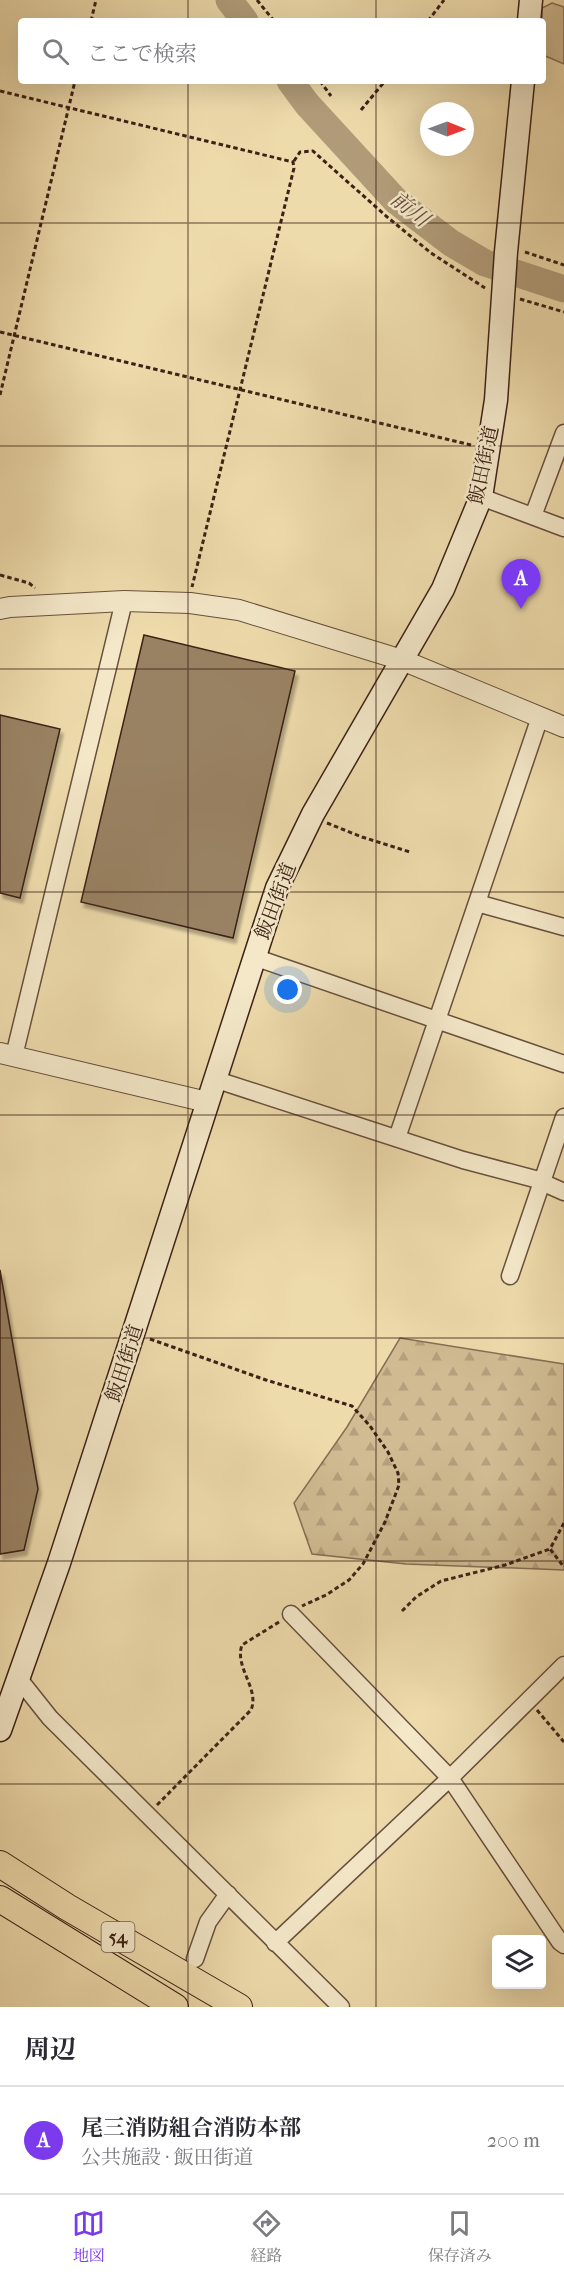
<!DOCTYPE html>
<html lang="ja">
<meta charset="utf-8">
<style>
body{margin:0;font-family:"IM FELL French Canon","Noto Serif JP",serif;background:#f7f7f7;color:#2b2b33}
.controls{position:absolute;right:18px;bottom:18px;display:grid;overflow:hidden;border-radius:6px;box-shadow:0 6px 24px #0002}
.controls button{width:54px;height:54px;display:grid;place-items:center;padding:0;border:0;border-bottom:2px solid #e1e1e2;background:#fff;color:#2b2b33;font:30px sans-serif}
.compass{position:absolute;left:420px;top:102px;width:54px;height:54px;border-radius:50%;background:#fff;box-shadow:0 6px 24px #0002;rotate:91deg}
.you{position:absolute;left:288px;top:990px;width:21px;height:21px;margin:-15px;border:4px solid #fff;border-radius:50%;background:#1a73e8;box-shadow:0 0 0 9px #1a73e833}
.badge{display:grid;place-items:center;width:39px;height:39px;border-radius:50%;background:#7c3aed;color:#fff;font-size:20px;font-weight:700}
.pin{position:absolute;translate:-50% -50px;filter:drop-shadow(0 2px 3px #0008)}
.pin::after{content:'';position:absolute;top:32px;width:21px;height:18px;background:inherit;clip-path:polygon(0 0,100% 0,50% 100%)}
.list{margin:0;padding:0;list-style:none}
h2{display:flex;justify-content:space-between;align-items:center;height:78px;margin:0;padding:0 24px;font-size:26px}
h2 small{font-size:20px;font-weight:400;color:#7c7c81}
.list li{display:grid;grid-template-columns:39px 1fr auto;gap:18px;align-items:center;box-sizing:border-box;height:108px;padding:0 24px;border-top:2px solid #e1e1e2}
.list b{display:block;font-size:22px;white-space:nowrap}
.list p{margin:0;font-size:20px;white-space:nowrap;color:#7c7c81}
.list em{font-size:20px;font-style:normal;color:#7c7c81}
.icon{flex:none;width:33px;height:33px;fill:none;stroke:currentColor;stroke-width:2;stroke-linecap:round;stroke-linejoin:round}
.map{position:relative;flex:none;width:564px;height:2007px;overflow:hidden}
.search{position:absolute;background:#fff;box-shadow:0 6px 24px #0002;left:18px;right:18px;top:18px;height:66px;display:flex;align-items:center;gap:15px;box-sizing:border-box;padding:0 21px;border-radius:6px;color:#7c7c81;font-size:22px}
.sheet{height:186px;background:#fff}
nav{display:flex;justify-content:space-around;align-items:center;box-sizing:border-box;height:84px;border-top:2px solid #e1e1e2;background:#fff;font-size:16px;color:#7c7c81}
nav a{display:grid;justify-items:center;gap:3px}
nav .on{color:#7c3aed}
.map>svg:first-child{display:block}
</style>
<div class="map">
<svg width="564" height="2007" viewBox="0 0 564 2007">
<defs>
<pattern id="forest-firs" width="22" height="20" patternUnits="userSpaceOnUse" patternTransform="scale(1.5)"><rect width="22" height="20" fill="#d0bb92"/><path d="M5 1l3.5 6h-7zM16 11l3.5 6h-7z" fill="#b4a07d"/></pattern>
<filter id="shadow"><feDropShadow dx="3" dy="5" stdDeviation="1.5" flood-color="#0004"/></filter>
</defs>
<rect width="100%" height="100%" fill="#eedbac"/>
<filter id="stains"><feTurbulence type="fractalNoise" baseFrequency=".00333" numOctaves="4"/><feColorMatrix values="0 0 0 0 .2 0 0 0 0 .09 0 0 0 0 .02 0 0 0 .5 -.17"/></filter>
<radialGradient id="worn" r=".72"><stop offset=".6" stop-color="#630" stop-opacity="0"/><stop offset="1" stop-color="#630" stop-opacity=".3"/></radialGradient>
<path fill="url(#forest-firs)" stroke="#866e54" stroke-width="1.5" d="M400 1338 564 1364V1570L406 1564 312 1554 294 1503 347 1427Z"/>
<path fill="#d0bb92" stroke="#866e54" stroke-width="1.5" d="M552 3 564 7V64L543 55 542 8Z"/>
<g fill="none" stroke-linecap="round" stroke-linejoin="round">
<path stroke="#b19c79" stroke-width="27" d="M229 0 245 21
M290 81 307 104 396 201 451 243 485 263 564 289"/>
</g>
<path fill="#998264" stroke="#3c2116" stroke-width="1.5" filter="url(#shadow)" d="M144 635 295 671 233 938 81 902Z
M0 715 60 729 20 898 0 893Z
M0 1270 38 1489 24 1550 0 1554Z"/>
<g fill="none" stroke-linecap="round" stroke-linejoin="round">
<defs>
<path id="minor" d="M481 497 564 528
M533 516 564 433
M477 903 564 927
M254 957 564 1064
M14 1056 124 601
M214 1079 463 1160 535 1179 564 1192
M397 1138 540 717
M510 1276 564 1117
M291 1614 450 1778 560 1942 564 1945
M19 1679 50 1718 341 2007
M275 1943 450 1778 564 1665
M195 1959 208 1922 228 1894"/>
<path id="tertiary" d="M0 609 10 607 124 601 190 603 239 610 402 660 564 727
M0 1053 207 1102"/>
<path id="secondary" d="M529 21 531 0
M0 1730 59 1563 277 888 313 814 443 589 481 497 496 400 506 252 523 81"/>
<path id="primary" d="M0 1864 67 1907 239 2007
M0 1899 175 2007"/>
</defs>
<use href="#minor" stroke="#68503c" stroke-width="19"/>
<use href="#tertiary" stroke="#68503c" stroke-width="22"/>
<use href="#secondary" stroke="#3c2116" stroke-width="25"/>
<use href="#primary" stroke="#3c2116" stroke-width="28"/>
<path stroke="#3c2116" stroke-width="3" stroke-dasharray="4.5 3" stroke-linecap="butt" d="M257 0 274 21
M91 21 96 0
M428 21 444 0
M320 81 331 96
M0 91 293 162 294 168 192 587
M361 110 385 81
M294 161 300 152 313 151 386 216 431 253 485 288
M525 252 564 265
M520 299 564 312
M0 332 471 445
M0 395 75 81
M0 575 29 583 35 588
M327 823 362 837 410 852
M150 1339 266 1380 352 1406 370 1426 388 1452 398 1473 399 1485 385 1522 363 1564 349 1580 326 1595 302 1606
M564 1523 550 1549 564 1567
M402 1611 416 1597 441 1581 505 1565 550 1549
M537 1710 564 1742
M157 1805 251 1710C260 1689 234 1667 242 1645L279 1622"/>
<use href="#minor" stroke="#f4e8c9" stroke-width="16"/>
<use href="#tertiary" stroke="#f4e8c9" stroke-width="20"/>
<use href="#secondary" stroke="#f4e8c9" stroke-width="22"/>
<use href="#primary" stroke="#eedbac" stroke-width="26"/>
</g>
<path fill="none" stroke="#3c2116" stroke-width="1.5" stroke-opacity="0.55" d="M188 0V21M376 0V21M188 81V2007M376 81V2007M0 223H564M0 446H564M0 669H564M0 892H564M0 1115H564M0 1338H564M0 1561H564M0 1784H564"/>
<g text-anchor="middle" stroke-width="5" stroke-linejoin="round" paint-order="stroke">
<rect fill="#f4e8c9" stroke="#735d4c" stroke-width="1.5" x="101.5" y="1922" width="33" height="30" rx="4.5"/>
<g font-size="18" font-weight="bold" fill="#3c2116">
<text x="118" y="1943">54</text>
</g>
<g font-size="20" fill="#3c2116" stroke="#f4e8c9">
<text transform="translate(483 465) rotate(-78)" y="7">飯田街道</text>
<text transform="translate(275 901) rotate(-69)" y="7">飯田街道</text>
<text transform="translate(124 1363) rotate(-72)" y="7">飯田街道</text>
</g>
<g font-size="21" font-style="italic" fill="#654c39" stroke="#f4e8c9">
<text transform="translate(410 209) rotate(38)" y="7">前川</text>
</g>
</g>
<rect width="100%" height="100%" filter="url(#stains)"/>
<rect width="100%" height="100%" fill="url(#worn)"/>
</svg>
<div class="controls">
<button><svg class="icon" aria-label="layers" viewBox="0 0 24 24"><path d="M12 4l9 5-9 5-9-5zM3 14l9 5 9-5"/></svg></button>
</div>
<svg class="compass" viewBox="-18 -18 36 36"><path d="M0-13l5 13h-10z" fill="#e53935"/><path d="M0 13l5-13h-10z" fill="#7c7c81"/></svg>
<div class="you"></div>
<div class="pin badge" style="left:521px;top:609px">A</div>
<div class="search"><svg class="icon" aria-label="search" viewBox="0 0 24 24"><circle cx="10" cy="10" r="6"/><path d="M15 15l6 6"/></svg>ここで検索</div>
</div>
<section class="sheet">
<h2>周辺<small></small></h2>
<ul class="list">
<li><span class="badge">A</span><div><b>尾三消防組合消防本部</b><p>公共施設 · 飯田街道</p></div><em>200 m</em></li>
</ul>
</section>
<nav>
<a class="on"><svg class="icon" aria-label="map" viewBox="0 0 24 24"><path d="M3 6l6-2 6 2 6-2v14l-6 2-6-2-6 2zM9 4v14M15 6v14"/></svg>地図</a>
<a><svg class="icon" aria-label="directions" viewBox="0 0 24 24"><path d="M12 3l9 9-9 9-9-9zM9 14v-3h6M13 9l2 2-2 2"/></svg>経路</a>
<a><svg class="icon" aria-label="saved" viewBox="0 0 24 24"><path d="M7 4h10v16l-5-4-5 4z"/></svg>保存済み</a>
</nav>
